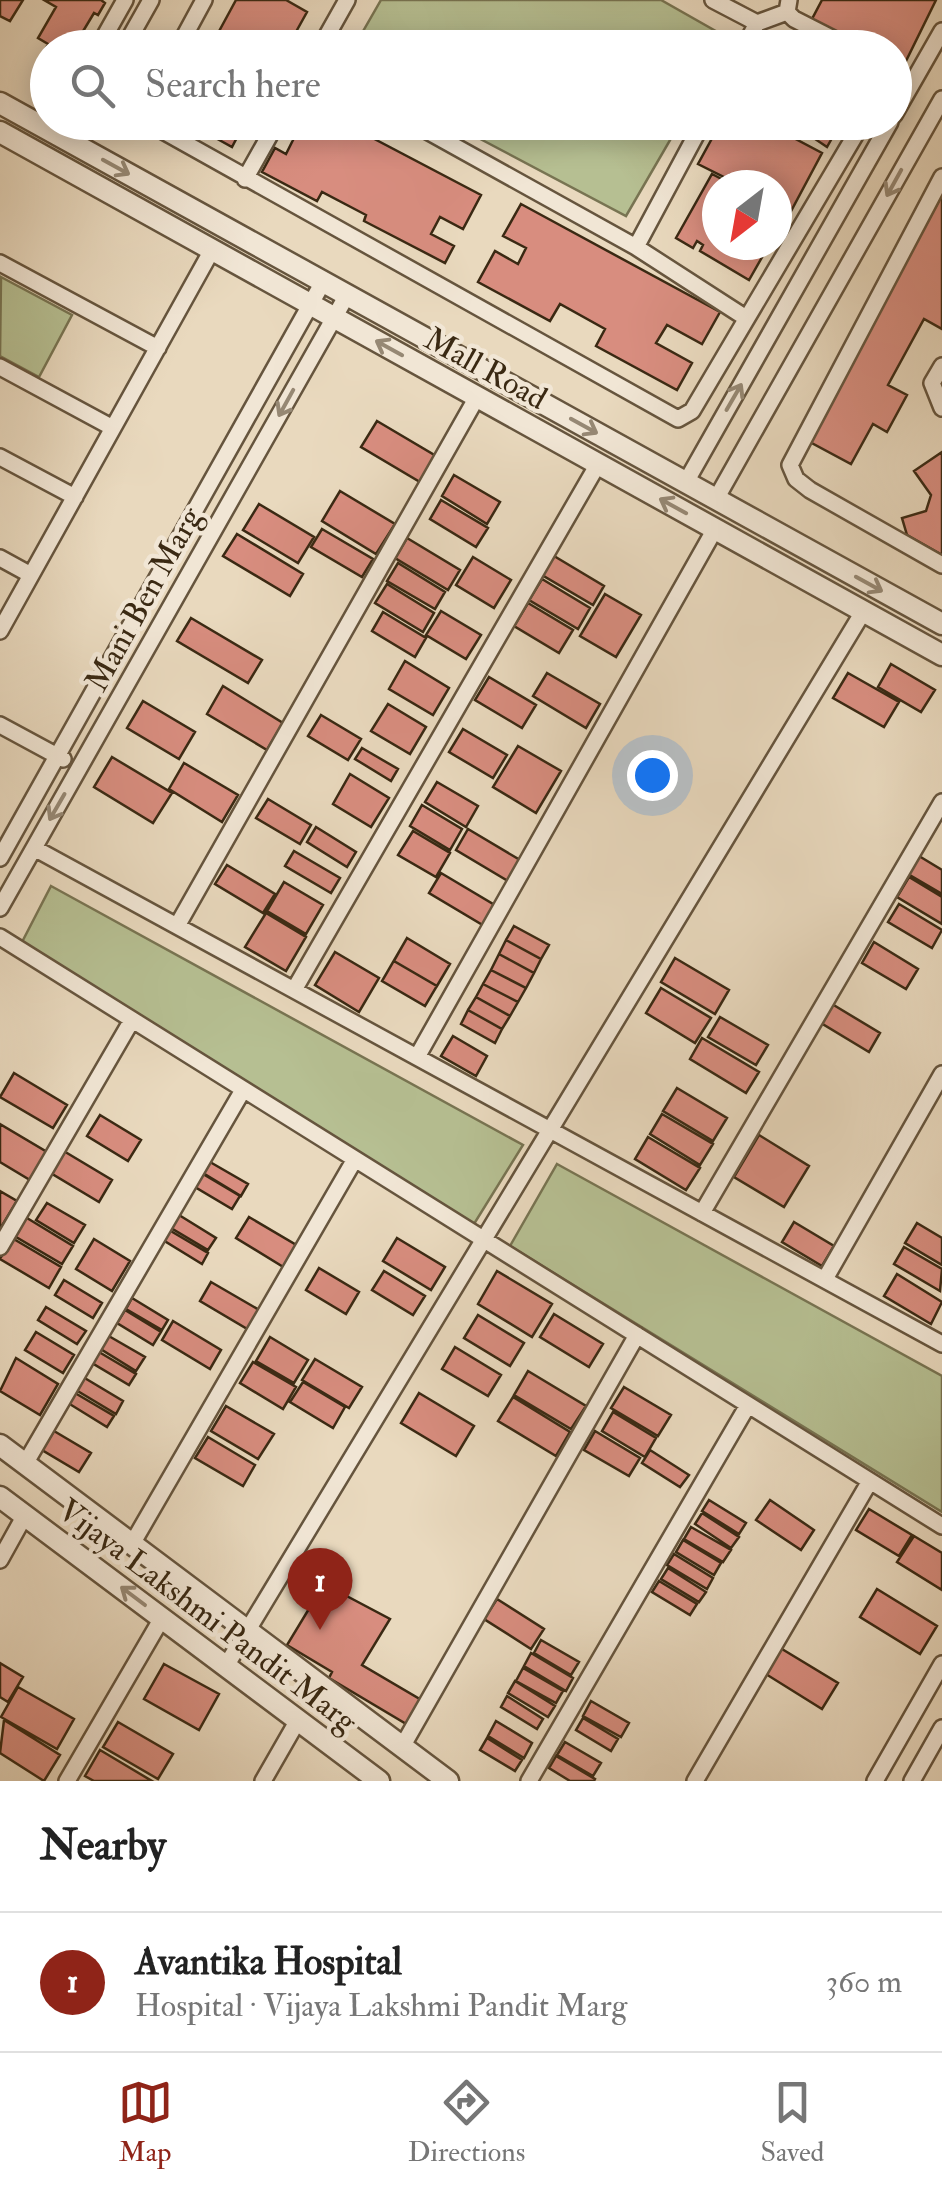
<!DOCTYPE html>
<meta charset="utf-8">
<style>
body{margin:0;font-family:"IM FELL Double Pica",serif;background:#f6f6f6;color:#222}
.compass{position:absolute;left:702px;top:170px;width:90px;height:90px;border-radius:50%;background:#fff;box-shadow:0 5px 25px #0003;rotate:211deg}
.you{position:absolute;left:652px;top:775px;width:35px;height:35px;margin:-25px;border:8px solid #fff;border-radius:50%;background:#1a73e8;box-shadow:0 0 0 15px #1a73e833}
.badge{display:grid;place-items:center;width:65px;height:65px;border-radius:50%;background:#8f2418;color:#fff;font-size:32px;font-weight:700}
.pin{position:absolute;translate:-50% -82px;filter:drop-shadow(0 2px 5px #0008)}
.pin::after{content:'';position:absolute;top:52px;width:35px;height:30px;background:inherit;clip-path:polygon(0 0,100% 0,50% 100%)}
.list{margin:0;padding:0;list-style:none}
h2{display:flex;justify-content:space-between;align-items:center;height:130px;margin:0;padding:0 40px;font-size:42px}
h2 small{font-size:32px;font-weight:400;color:#767676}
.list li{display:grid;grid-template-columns:65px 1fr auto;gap:30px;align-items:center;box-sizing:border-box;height:140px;padding:0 40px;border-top:2px solid #e0e0e0}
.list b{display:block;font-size:38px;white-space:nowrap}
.list p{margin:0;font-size:32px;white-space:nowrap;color:#767676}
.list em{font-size:32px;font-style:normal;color:#767676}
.icon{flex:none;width:55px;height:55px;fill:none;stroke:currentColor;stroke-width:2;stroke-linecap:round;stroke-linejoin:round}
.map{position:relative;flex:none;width:942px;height:1781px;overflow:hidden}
.search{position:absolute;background:#fff;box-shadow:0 5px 25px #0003;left:30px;right:30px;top:30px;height:110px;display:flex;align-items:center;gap:25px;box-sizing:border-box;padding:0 35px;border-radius:55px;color:#767676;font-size:38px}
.sheet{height:270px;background:#fff}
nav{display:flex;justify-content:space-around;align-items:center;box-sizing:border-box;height:140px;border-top:2px solid #e0e0e0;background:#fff;font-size:28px;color:#767676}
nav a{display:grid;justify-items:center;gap:5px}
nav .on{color:#8f2418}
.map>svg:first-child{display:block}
</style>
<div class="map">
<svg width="942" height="1781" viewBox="0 0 942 1781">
<rect width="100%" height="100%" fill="#e9d9be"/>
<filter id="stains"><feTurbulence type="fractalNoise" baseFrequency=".002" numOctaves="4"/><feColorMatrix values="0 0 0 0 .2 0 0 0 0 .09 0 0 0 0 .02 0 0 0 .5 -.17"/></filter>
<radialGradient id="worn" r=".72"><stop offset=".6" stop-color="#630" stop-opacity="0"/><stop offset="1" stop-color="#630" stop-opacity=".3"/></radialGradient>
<path fill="#b6bf92" stroke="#787452" stroke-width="2.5" d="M381 0H661L728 38 723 48 354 47Z
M450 123H680L626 216Z
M1 277 72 315 39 377 0 356Z
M51 886 523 1145 474 1224 21 944Z
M557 1164 942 1376V1512L510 1246Z"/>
<path fill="#d88d7f" stroke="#3a2913" stroke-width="2.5" d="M0 0H23L10 21 0 16Z
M44 0H101L105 3 98 15 94 13 73 48H48V52L45 50 48 44 38 38 56 7Z
M236 0H286L307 12 287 48H214L211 46Z
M822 0H936L904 65 894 60V48H869L812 19Z
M187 122H245L232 147Z
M291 122H342L481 195 463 229 440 217 431 234 454 246 445 263 364 221 366 215 322 192 317 201 262 172 275 148 286 154 293 140 285 135Z
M721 122H760L758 126 766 130 769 125 822 153 790 213 777 206V185H738V179L730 175 728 179 698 164Z
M790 122H841L827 147Z
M712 174 731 184 717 185V245H769L749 280 700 251 703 245 697 241 693 248 676 238Z
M942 195V329L924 319 888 385 907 395 887 432 873 424 851 464 808 441Z
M521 204 720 312 702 344 667 325 656 343 692 363 677 390 596 346 605 329 560 304 550 321 478 282 495 251 518 264 526 248 503 236Z
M377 421 436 456 420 482 361 447Z
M942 452V555L907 535 902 518 926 511 931 495 914 471Z
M454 475 500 502 487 524 442 496Z
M340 491 395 524 376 554 322 521Z
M441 500 488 528 476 547 430 519Z
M259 504 314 537 298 563 243 530Z
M322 529 373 559 362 577 311 547Z
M237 534 303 574 290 596 223 556Z
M407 538 460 570 448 590 395 558Z
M554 556 604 586 593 605 542 575Z
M473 557 511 580 494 608 456 585Z
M398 563 445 592 435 609 387 581Z
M542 579 590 608 578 629 529 600Z
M387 584 434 613 423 632 375 603Z
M605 594 641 615 616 657 580 636Z
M528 603 573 630 559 653 514 626Z
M441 611 481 635 466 659 426 635Z
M383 612 426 638 415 657 372 631Z
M191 618 262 660 248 683 177 641Z
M405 661 449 688 433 715 389 689Z
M891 664 935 690 921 712 878 687Z
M547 673 600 704 586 728 533 696Z
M848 673 899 702 884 727 833 698Z
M489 677 536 705 522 728 475 700Z
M223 686 283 723 267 750 207 714Z
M143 701 195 732 179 759 127 728Z
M388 704 426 727 410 754 371 731Z
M321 715 361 739 348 760 308 736Z
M463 729 507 755 493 778 449 752Z
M518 746 561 771 536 813 493 787Z
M362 748 398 769 391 781 355 759Z
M112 757 172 793 153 823 94 787Z
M184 763 238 795 222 822 169 789Z
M350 774 389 798 371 827 333 804Z
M437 782 478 806 466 827 425 802Z
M268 799 311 825 300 844 256 818Z
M422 805 462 829 450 850 410 826Z
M316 827 356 852 347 867 307 842Z
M468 829 520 860 508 881 456 850Z
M413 831 450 853 436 877 398 855Z
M294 851 340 878 331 893 285 866Z
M919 856 942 870V894L908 874Z
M227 865 275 894 263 913 215 884Z
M441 873 498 907 486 927 429 893Z
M909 877 942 897V924L897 897Z
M284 882 323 905 306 934 267 911Z
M899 904 942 930 932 948 888 922Z
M266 913 306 937 286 971 245 947Z
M514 926 549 945 541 959 506 940Z
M407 938 450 964 425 1006 382 981Z
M407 938 450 964 437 986 394 961Z
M506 940 541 959 534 973 499 954Z
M874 942 918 969 906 989 862 963Z
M335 952 379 978 359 1012 315 985Z
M499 954 534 973 526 988 491 970Z
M675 958 729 990 715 1014 661 982Z
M491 970 526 988 518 1002 483 984Z
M483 984 518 1002 510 1016 476 997Z
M661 988 711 1018 695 1043 646 1013Z
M476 997 510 1016 502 1029 468 1010Z
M832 1004 880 1033 869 1052 821 1023Z
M468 1010 502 1029 495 1043 461 1024Z
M720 1017 768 1045 756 1065 708 1037Z
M453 1036 487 1056 476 1076 441 1056Z
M702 1038 759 1072 746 1093 690 1059Z
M14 1073 67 1105 53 1128 0 1097Z
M677 1088 727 1118 713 1141 663 1111Z
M662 1114 713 1144 700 1165 650 1134Z
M100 1115 141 1140 128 1161 87 1136Z
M0 1124 47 1152 30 1180 0 1162Z
M759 1135 809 1166 784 1207 734 1177Z
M648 1137 700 1168 686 1190 635 1159Z
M62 1150 112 1180 99 1202 49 1172Z
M210 1162 248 1184 241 1196 203 1173Z
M203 1174 240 1196 232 1209 195 1187Z
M0 1191 17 1201 0 1229Z
M47 1203 85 1225 74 1243 36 1220Z
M22 1215 73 1246 62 1264 11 1234Z
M179 1215 216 1238 208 1250 171 1228Z
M249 1217 298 1246 285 1268 236 1238Z
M794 1222 834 1246 822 1266 782 1242Z
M917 1223 942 1238V1265L905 1243Z
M169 1230 208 1253 202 1264 163 1240Z
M12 1238 61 1267 49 1288 0 1259Z
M397 1238 445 1267 431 1290 383 1261Z
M94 1239 130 1261 112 1291 76 1269Z
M904 1247 942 1269 940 1291 894 1264Z
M319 1268 359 1292 346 1314 306 1290Z
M384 1271 425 1296 413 1315 372 1290Z
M497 1271 552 1304 532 1337 478 1304Z
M897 1274 942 1302 931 1324 884 1296Z
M64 1280 102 1303 93 1318 55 1295Z
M211 1282 261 1311 249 1330 200 1301Z
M132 1298 168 1320 162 1330 126 1309Z
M46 1307 86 1331 77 1344 38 1320Z
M125 1310 161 1332 153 1345 117 1323Z
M554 1314 603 1344 589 1367 540 1337Z
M478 1315 524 1343 510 1366 464 1338Z
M173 1321 221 1350 210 1369 162 1340Z
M36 1332 74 1355 63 1373 25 1350Z
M107 1335 145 1357 136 1371 99 1348Z
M270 1337 308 1360 294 1383 256 1361Z
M455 1347 501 1375 488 1396 442 1369Z
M99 1352 136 1374 129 1385 92 1363Z
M16 1358 58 1384 40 1415 0 1391Z
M315 1359 362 1387 349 1408 302 1380Z
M253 1362 296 1387 283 1409 240 1383Z
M528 1371 586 1406 571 1429 514 1395Z
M83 1377 123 1401 116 1414 76 1390Z
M303 1382 345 1407 333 1428 290 1402Z
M624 1387 671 1415 658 1436 611 1408Z
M75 1393 114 1416 107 1427 68 1403Z
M419 1393 474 1426 456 1456 401 1423Z
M513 1397 570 1432 556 1456 498 1421Z
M226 1406 274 1434 258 1459 211 1431Z
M613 1412 656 1438 645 1457 602 1431Z
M54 1431 91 1453 79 1472 42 1450Z
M595 1431 640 1458 629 1476 584 1450Z
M208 1437 255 1465 243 1486 195 1458Z
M650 1450 689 1475 680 1487 642 1463Z
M709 1500 746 1523 739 1534 702 1511Z
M770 1500 814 1530 801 1550 756 1520Z
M869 1509 912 1535 899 1556 856 1530Z
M702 1513 739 1537 731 1548 695 1524Z
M691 1527 731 1550 723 1562 684 1539Z
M914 1536 942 1553V1590L897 1562Z
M683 1540 721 1563 714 1575 676 1552Z
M674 1554 713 1578 707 1589 667 1565Z
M668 1568 706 1592 699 1602 661 1579Z
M659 1581 697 1604 690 1615 652 1592Z
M324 1584 390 1619 362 1665 423 1701 408 1725 329 1678 332 1672 287 1645Z
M877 1589 937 1626 920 1654 860 1617Z
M497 1599 544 1629 531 1649 484 1619Z
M541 1640 579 1662 571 1675 534 1653Z
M777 1646 838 1683 822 1709 761 1671Z
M531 1653 573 1678 566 1691 524 1666Z
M0 1663 23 1677 8 1702 0 1697Z
M164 1664 219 1694 199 1730 144 1699Z
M523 1668 563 1691 556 1703 516 1681Z
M515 1681 555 1706 548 1717 508 1693Z
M18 1687 74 1719 57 1749 1 1717Z
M507 1696 543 1719 537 1729 501 1707Z
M591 1701 629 1723 621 1737 583 1716Z
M583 1718 618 1739 611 1751 576 1730Z
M4 1720 60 1755 44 1781 0 1753Z
M496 1721 532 1743 524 1758 488 1736Z
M118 1722 173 1754 158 1779 103 1747Z
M487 1738 522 1760 515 1771 480 1750Z
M565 1742 601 1763 593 1776 557 1755Z
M100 1750 152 1781H94L85 1776Z
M556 1756 595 1779 594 1781H570L549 1768Z"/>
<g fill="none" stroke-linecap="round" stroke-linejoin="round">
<defs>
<path id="minor" d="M713 0 757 23 787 12
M789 0 787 12 794 19 851 48
M98 48 125 0
M124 48 151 0
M178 48 204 0
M320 48 347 0
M744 48 757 23
M894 115 942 31
M147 122 678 419 692 411 863 122
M411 122 636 247 703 122
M70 142 81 122
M942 177 790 465 796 479 810 490 942 565
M245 179 277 122
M636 247 746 318
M0 263 158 348
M942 366 932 383 942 408
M0 367 113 428
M0 457 75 497
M686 482 890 122
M716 499 942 99
M0 558 31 575
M0 631 212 250
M0 725 63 759
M34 848 942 1344
M0 858 323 282
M0 908 347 295
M177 926 477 397
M0 937 942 1526
M294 990 598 464
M417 1057 715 529
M702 1213 942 802
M0 1247 132 1020
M825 1279 942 1074
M25 1464 243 1090
M132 1544 355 1159
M0 1560 25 1515
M226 1666 863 612
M402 1747 637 1335
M67 1781 162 1618
M263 1781 298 1720
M529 1781 748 1405
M695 1781 870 1481
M875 1781 942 1664
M912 1781 942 1728"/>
<path id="tertiary" d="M0 103 942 624
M0 132 942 655
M0 1445 448 1781
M0 1497 379 1781"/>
</defs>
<use href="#minor" stroke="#66553e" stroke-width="20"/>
<use href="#tertiary" stroke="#66553e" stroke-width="25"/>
<use href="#minor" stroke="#f1e6d5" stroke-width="15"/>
<use href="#tertiary" stroke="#f1e6d5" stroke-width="20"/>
</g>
<defs><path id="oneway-shaft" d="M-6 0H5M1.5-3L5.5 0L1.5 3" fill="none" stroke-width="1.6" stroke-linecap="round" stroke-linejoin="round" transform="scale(2.5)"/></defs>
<g stroke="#968874">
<use href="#oneway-shaft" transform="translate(116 167) rotate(29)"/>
<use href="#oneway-shaft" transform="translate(894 183) rotate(119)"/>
<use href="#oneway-shaft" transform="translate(389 348) rotate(-151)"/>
<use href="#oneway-shaft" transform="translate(734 397) rotate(-60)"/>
<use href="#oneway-shaft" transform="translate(286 403) rotate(119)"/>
<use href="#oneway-shaft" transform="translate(584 426) rotate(29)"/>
<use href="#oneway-shaft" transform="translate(673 506) rotate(-151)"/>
<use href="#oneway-shaft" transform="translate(869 584) rotate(29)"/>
<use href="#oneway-shaft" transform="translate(57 807) rotate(120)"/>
<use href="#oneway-shaft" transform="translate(133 1596) rotate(-143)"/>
</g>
<g text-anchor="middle" stroke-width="9" stroke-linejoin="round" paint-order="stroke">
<g font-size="32" fill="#3a2913" stroke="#f1e6d5">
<text transform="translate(486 368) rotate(29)" y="11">Mall Road</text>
<text transform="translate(143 599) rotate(-61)" y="11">Mani Ben Marg</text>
<text transform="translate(208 1615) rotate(37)" y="11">Vijaya Lakshmi Pandit Marg</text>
</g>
</g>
<rect width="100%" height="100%" filter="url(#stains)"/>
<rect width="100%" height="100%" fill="url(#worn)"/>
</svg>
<svg class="compass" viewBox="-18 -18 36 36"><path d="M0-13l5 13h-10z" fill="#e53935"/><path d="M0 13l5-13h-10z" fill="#767676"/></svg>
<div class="you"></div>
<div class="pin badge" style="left:320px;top:1630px">1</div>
<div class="search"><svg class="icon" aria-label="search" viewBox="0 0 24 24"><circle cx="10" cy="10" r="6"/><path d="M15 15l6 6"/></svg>Search here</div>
</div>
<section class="sheet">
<h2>Nearby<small></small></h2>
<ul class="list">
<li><span class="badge">1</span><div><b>Avantika Hospital</b><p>Hospital · Vijaya Lakshmi Pandit Marg</p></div><em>360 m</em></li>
</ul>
</section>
<nav>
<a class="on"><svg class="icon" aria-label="map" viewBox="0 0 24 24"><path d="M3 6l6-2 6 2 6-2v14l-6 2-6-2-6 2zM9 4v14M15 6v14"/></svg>Map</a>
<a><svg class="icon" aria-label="directions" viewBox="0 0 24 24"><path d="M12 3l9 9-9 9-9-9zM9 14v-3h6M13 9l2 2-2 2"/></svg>Directions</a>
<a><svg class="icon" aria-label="saved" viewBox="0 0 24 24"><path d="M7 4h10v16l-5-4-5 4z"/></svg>Saved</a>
</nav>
